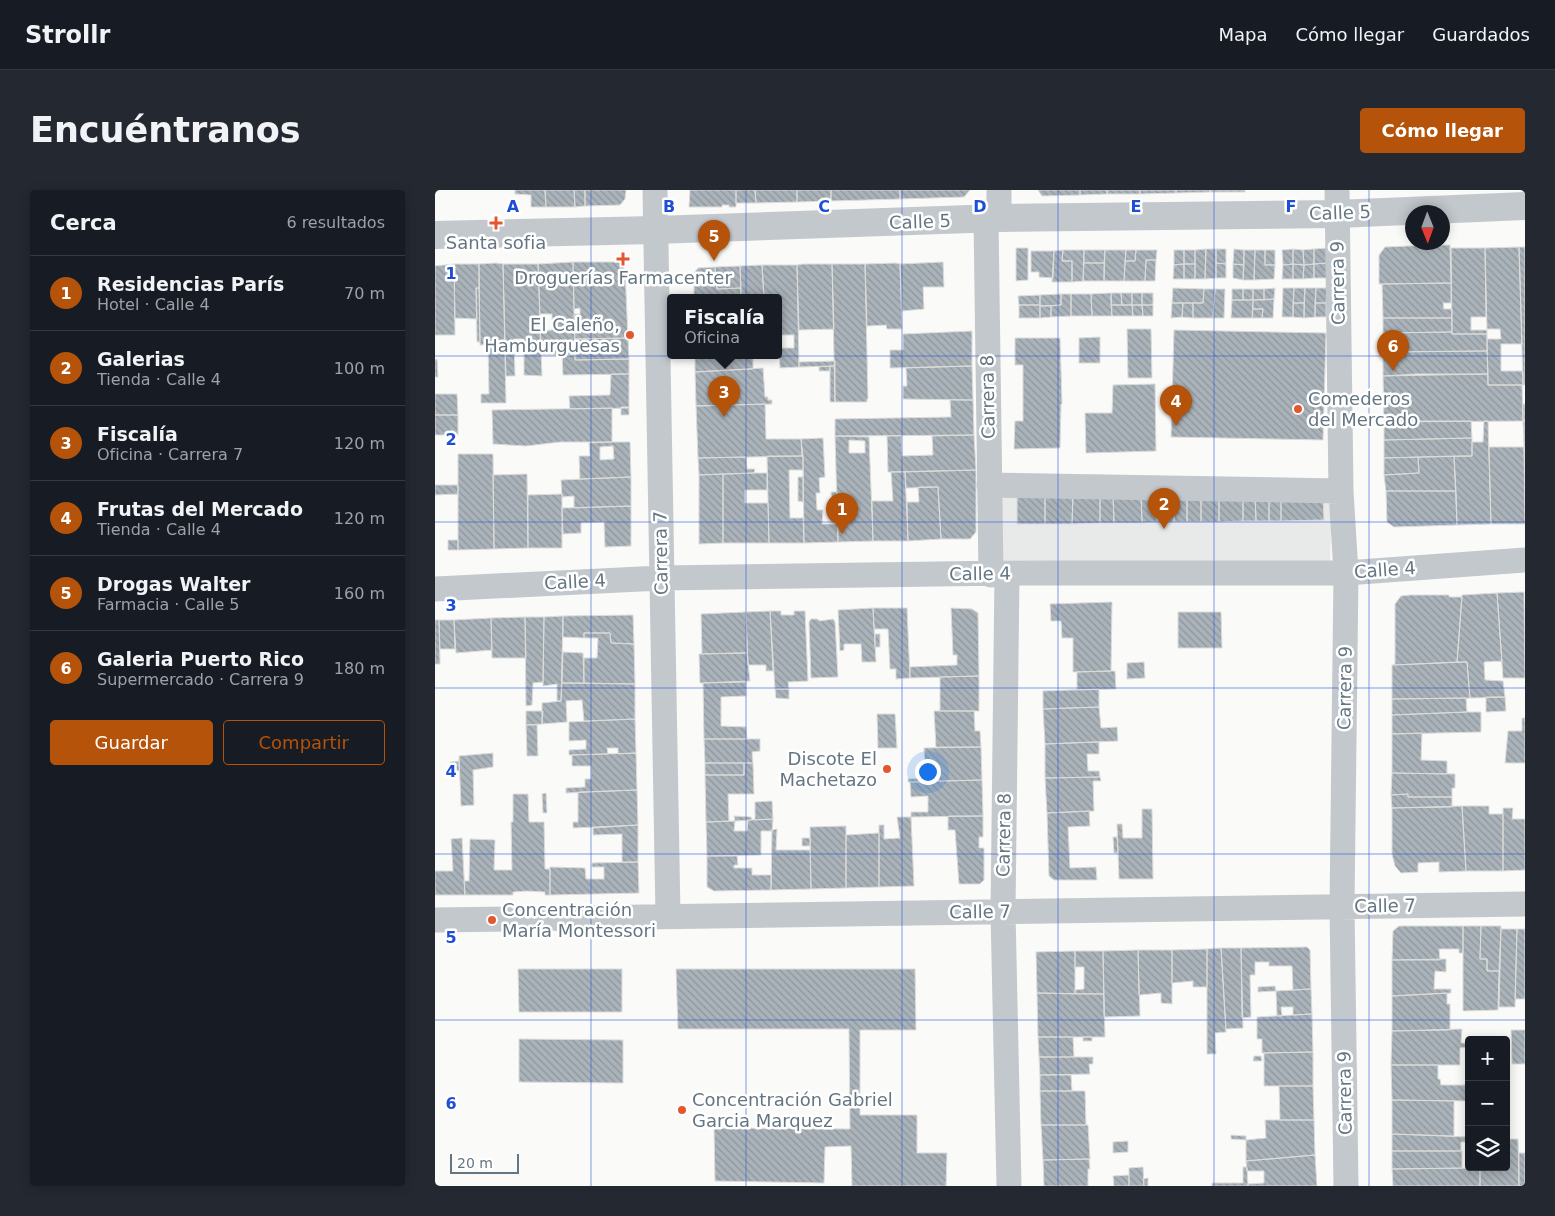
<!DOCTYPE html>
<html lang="es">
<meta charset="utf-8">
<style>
body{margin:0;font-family:"DejaVu Sans",sans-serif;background:#242831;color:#f1f3f6}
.controls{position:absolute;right:15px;bottom:15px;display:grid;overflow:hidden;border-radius:5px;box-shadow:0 2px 12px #0003}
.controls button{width:45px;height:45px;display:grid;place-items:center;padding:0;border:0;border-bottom:1px solid #363941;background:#171b24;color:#f1f3f6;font:25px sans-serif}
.compass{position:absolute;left:970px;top:15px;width:45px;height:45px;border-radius:50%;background:#171b24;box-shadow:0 2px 12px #0003;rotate:179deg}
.scale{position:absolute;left:15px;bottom:12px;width:69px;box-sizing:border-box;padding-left:5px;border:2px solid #657683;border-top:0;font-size:14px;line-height:18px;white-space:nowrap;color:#657683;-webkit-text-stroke:4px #fff;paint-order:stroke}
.you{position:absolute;left:492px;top:581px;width:18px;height:18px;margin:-12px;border:4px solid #fff;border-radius:50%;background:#1a73e8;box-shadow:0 0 0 8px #1a73e833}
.badge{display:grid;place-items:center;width:32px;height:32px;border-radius:50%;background:#b45309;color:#fff;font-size:16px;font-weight:700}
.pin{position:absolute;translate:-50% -41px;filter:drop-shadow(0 1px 2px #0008)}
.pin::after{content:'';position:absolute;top:26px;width:18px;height:15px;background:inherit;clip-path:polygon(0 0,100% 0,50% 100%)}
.popup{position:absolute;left:232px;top:104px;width:115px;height:65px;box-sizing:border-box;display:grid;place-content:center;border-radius:5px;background:#171b24;filter:drop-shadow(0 1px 4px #0005);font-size:16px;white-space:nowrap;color:#9ea1a6}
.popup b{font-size:19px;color:#f1f3f6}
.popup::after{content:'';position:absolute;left:50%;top:100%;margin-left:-10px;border:10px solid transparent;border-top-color:#171b24}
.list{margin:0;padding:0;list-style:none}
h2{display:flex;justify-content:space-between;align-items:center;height:65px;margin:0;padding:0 20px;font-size:21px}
h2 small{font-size:16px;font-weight:400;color:#9ea1a6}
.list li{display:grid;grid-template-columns:32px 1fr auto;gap:15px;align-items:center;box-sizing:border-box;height:75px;padding:0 20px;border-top:1px solid #363941}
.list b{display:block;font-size:19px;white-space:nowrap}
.list p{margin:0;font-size:16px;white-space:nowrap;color:#9ea1a6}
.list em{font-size:16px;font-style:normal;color:#9ea1a6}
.actions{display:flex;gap:10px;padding:15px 20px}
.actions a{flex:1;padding:11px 0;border:1px solid #b45309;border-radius:5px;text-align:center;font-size:18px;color:#b45309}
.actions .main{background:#b45309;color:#fff}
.icon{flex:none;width:28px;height:28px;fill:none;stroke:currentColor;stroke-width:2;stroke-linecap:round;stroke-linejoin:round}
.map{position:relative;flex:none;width:1090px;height:996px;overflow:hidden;border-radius:5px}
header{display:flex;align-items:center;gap:30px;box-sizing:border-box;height:70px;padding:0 25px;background:#171b24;border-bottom:1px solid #363941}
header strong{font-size:24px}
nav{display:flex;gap:28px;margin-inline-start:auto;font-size:18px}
.intro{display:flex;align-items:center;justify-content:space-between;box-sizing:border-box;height:120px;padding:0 30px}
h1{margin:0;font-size:35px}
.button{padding:12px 22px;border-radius:5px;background:#b45309;color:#fff;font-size:18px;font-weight:700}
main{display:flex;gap:30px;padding:0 30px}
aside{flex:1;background:#171b24;border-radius:5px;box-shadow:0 2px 12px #0003}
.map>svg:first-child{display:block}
</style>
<header>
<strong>Strollr</strong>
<nav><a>Mapa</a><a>Cómo llegar</a><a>Guardados</a></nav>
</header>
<div class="intro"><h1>Encuéntranos</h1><a class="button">Cómo llegar</a></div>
<main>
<aside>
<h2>Cerca<small>6 resultados</small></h2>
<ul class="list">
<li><span class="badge">1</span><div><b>Residencias París</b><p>Hotel · Calle 4</p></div><em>70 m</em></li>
<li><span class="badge">2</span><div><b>Galerias</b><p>Tienda · Calle 4</p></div><em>100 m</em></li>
<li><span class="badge">3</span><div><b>Fiscalía</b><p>Oficina · Carrera 7</p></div><em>120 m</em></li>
<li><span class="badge">4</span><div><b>Frutas del Mercado</b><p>Tienda · Calle 4</p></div><em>120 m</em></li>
<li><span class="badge">5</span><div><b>Drogas Walter</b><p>Farmacia · Calle 5</p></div><em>160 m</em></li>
<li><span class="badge">6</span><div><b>Galeria Puerto Rico</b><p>Supermercado · Carrera 9</p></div><em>180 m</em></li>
</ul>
<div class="actions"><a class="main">Guardar</a><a>Compartir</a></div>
</aside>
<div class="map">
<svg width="1090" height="996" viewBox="0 0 1090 996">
<defs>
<pattern id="building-back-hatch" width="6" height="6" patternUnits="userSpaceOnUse" patternTransform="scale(1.25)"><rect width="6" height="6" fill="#aab3b9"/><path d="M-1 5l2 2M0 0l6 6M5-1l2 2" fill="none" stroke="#8e969c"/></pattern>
</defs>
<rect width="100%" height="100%" fill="#fafaf8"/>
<path fill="#e8e9e9" d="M562 302 897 307 895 375 561 370Z"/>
<path fill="url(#building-back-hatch)" stroke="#dcdcda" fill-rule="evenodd" d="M80 0H110L111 17H96V5L80 4Z
M110 0H139L140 17H111Z
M139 0H150V16L140 17Z
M150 0H191L190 9 185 15 150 16Z
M255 0H301V17H294V15H287V17H254Z
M301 0H320L321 13H301Z
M320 0H362V12L321 13Z
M362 0H396V11L362 12Z
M396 0H465V9L396 11Z
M465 0H535L529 7 465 9Z
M603 0H645V5L607 6Z
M645 0H672V4L645 5Z
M672 0H705V4H672Z
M705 0H741V3L705 4Z
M741 0H775V2L741 3Z
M775 0H810V2H775Z
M996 55H1015L1016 93 944 94V65L950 57Z
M1084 57H1090V195H1088Z
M1084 57 1087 154H1066V181H1088V195H1053L1052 149H1066L1065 139H1052L1050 58Z
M581 58H593V90L581 91Z
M893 58V73L879 74V59Z
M1016 58H1050L1051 127H1036V140H1052V144H1017Z
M771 59H781V88L770 89Z
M771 59 770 89H760V60Z
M781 59H791V74L781 73Z
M799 59 809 60V75L798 74Z
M858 59V74L848 75 847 60Z
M858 59 868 60 869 75 858 74Z
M879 59V74L869 75 868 60Z
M628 60H649L648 91 637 92V71H627Z
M628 60 627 71H637V92H617L619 61Z
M649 60H670L669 73H649Z
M670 60H691L689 91H669Z
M691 60H701L700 71H690Z
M701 60H722L721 70H711L710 91H689L690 71H700Z
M739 60H749V74L739 75Z
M749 60H760V74H749Z
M809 60H820L819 90H808Z
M820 60H830V75H840L839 89 819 90Z
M830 60H840V75H830Z
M596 61H619L618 88 604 87V82H596Z
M711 70H721L720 91H710Z
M138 72H184L190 79 193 148 140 149 139 124H145V118L139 119Z
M138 72 140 165H106L105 141 117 140V124H105L103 74Z
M508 72 509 97H488L489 119 467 121 465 74Z
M61 73 68 74 71 213H46V204H54L53 155H45L44 74Z
M461 73 465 74 467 139H452L451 135 432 136 430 74Z
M649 73H669V91H648Z
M781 73 791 74V88H781Z
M893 73V88H879V74Z
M19 74H44V98H41L42 129 20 128Z
M19 74 20 145H0V76Z
M68 74H103L107 186 89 185V149H79L80 186H71Z
M368 74H397L399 139 364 140 362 75Z
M397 74H430L433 209H432V212H400Z
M749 74V89H738L739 75Z
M749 74H760V89H749Z
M798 74 809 75 808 90 798 88Z
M858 74 869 75 868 89H858Z
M858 74V89H847L848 75Z
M879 74V88L868 89 869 75Z
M327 75H362L364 177 345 178 344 158H359V145H343V108H329Z
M327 75 329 108H306L305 76Z
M305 76 306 98 282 99 280 77Z
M280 77 282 99 306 98V108H259V83L263 78Z
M1016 93V113H1008L1009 119H1017V128H948L947 94Z
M41 98H44L45 152H42Z
M738 98 769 99 768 113H737Z
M840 98 839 109 829 110V99Z
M848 98H859L858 127H847Z
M859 98H870L869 113H858Z
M870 98H881L880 127 869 128Z
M881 98H892L891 113H880Z
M769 99H780L778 128H758V113H768Z
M780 99H790L789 128H778Z
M797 99H808V110H797Z
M808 99H818V110H808Z
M818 99H829V110H818Z
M676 103H686L687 115H676Z
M676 103 677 126H657L656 104Z
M686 103H697V115H687Z
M697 103H707V115H697Z
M707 103H718V115H707Z
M626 104V115L605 116V105Z
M626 104H636V126L616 127V116L626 115Z
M636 104H656L657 126H636Z
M605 105V115H584L583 106Z
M839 109 838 128H827L828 119H818V110Z
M797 110H818L817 128H796Z
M737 113H748L747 127 736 128Z
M748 113H758V128L747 127Z
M858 113H869V128L858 127Z
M880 113H891V127H880Z
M584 115H605V128H584Z
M676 115H697L698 126H677Z
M697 115H707L708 126H698Z
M707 115H718V126H708Z
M605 116H616V127L605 128Z
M818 119H828L827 128H817Z
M948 128H1017V142L948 143Z
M692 139H716L717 188H693Z
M739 140 891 143 888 250 736 247Z
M537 141V176L455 178V160H468V144Z
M1017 142V144H1052V161L948 162V143Z
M665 147V173H644V148Z
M193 148 194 169 140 170V149Z
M580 148H625L627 214H626L625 258 579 259 580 231H588V175H580Z
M1052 161 1053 184 948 186V162Z
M127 165H140V170L194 169V184L128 185Z
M260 166H318V179L260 182Z
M2 169 3 187H0V170Z
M400 171V176L364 177V172Z
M395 176H400V212H395Z
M395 176V181H384V177Z
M537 176 538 210 468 209V196H472L471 178Z
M328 178 330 207H333V210H337V214L261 216 260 182Z
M176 184H194V218L135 219 134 206 175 205Z
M982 184H1053V195H1087L1088 231 949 232 948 186Z
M720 194 721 261 651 263 650 223H677L678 195Z
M0 204H22L23 225H0Z
M515 210H538L539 245 400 246V229L516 227Z
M330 214 331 249H366L367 266 263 268 261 216Z
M1088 214H1090V231H1088Z
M186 217H194V225H186Z
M177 218V252H125L91 256 58 254 57 220Z
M0 225H23V245H0Z
M984 231H1036L1037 248 949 250V232Z
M1049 231H1053L1056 334 1022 335 1019 266H1037V252H1048Z
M1088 231H1090V284L1089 255Z
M539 245 541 280 453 282 452 246H466L467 266 498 265 497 246Z
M400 246 434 247 438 351 403 352ZM414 250 430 251V263H414Z
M388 248 390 287 384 288 385 303H381L382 320H388L387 334H403V352L369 353 368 266 366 249Z
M1037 248V266L949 268V250Z
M177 252H195L196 287 145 289 144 266H155L154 253ZM178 256 179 269 165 270V257Z
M1054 257H1089L1090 334H1056Z
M23 264H58L59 359 23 360Z
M332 266H368V280H354L355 328H368L369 353H334Z
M1019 266 1021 301H951L949 285 984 283 983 267Z
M311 267 312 279H320L319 283 264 285 263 268Z
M983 267 984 283 949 285V268Z
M541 280V342L535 349H506L503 297 471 298 470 282Z
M456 282H470L473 351H438L437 311H458Z
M319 283H332V300H310V313H333L334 353H288V284Z
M92 284 93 358 59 359 58 285Z
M288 284V353L264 354V285Z
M196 287V316L139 318V306L127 307 126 290Z
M363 287H368V312L363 311Z
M0 295H23V304L0 305Z
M483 297H503L506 349 473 351 472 312H484Z
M951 301H1021L1022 335 959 337 952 332Z
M396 302H402V311H397Z
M820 302 821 331H808V303Z
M820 302 834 303V331H821Z
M846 302V331H834V303Z
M846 302H888L889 330 846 331Z
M752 303V332H739V304Z
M752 303H766V332H752Z
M766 303H784V332H766Z
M784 303H808V331L784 332Z
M127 304V358H93V305Z
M665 304H678L679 333H665Z
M665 304V333L637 334 638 305Z
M678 304H706L707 333H679Z
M706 304H723L722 332 707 333Z
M723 304H739V332H722Z
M610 305H638L637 334H610Z
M610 305V334H582V306Z
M196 316V356L170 357 169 332 146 333V343L128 344 127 318Z
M13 350H23V360H13Z
M1089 402 1090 488H1068L1062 403Z
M1062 403 1067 471 1049 472 1050 490 1068 491 1070 507 1035 508 1032 472H1022L1027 405Z
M975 405H1014V407H1027L1022 472 960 475V414L966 406Z
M677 412 676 481 638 482V448H627L626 431H616L615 414Z
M438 418H472L475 488 461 489V479H455L453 439H439Z
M438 418 441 472H427L426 454H409V460L405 461 403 420Z
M516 418 537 419 543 423 544 486 475 488V477L522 475V465H518Z
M335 421 338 481H331V475H313L311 422Z
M335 421H346V425H359V421H370L373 491 353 492 354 499H340Z
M311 422 312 463 267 464 266 424Z
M743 422H786L787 458H743Z
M198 425 199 454 176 453 175 443H149V448L128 447V426Z
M128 426 126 511H122V494L108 496 109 427Z
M90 427H109L108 492 98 493 97 515 91 516Z
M90 427 91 468H57L56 428Z
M56 428 57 460 21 463 19 430Z
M376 429H382L385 431 398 429 400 432 403 487 376 488 374 432Z
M0 430H4L5 474H0Z
M4 430H19L20 459H5Z
M149 443H175L176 453 199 454 200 494 149 493V468H162L163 448H149Z
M440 444H445V457H440Z
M128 462 148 463 149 493H127Z
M300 463H312L315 491 265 493 264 464Z
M709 472 710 488 692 489V473Z
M1032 472 1035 508 957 509V475Z
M676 481H680L681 499 642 500V482Z
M544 486V521H505V487Z
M311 492V506L286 507V536L311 537 312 549H269L268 493Z
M127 493 200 494V529L149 531 147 510 131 511 132 532 107 534V513L126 511Z
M340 499H354V509L341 508Z
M664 499V517L608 519V501Z
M1051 507H1070L1071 521 1051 522Z
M1031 508 1032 522 957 525V509Z
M664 517 666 538 682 537 683 551 610 554 608 519Z
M91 521H108L107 534 91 535Z
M499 521H539L540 541H545L546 557H501Z
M1032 522H1046V542L957 544V525Z
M442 524H460L462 558H443Z
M1087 528H1090V573H1070L1073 541H1087Z
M200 529 201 563 183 564V558H172L173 564 134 565V560L151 559V550L134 551V532Z
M91 535H102L103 566H92Z
M987 543 986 570 1012 571V584L957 583V544Z
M269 549H325V561L317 562 318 573H270Z
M664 552V564H652L653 581H664L665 587 610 588V554Z
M546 557 547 590 504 591 503 578 490 579 489 558Z
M58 563V577L38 580 39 615 26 616 24 566Z
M201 563 202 600 131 603V598L150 597V589H156V576H137V565Z
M24 571V581H15V572Z
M270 573H309V585H270Z
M309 573H318L319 604H293L294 631 271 632 270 585H309Z
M957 583 1020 584V598H1017V607H973V604L956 605Z
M665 587 666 591H658L659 621 612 623 610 588Z
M488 588V592H473V589Z
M547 590 548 626 476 627V622H493V606L476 607 475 592Z
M202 600 203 635 138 638V632H143V602Z
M111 603 112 623H108L107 604Z
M78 604H93L94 632H109L110 679H115V705H110V702L92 701 78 702V705H30L29 691H34L35 649 60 650 59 680H77L76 632H78Z
M973 604V607H1017V617L957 618 956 605Z
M337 611 338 629 320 630V612Z
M1027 616 1031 681 1004 682V672L983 673V682L966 683 960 676 957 664V618Z
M1027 616H1054V624H1068V681H1031Z
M1068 618H1078L1077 629H1090V680L1068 681Z
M707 619H717L718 689H684L682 634H687L688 648H707Z
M654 621 655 636 633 637 635 678 661 677 662 690H619L614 686 612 623Z
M299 626 316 627 317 630 300 631Z
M513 626H548V647H544V658H549V690L545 694H524L520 640H513Z
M462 627H476L479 696 444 697V635H449V649L465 648Z
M338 629 337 641H326V665L272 666 271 632 300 631 299 641H312L313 630Z
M203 635V672H187V644L158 645V638Z
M411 636V698L376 699 375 637Z
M342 639 341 660H375L376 699 336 700 337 640Z
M444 643V697L411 698V645Z
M678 647H682L683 663H679Z
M27 648 30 705H0V681H18L16 649Z
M367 648H375V656H367Z
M272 666H302L303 675H299V678H317V685H336V700L279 701 272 697Z
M203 672 204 703 115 705V677L150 678 151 689H169V677H157V673Z
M964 736H1028V763H1024V759H1004L1005 770H957L958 741Z
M1028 736H1046L1045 769H1052V781H1064L1063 820 1028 821Z
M1046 736H1066L1064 781H1052V769H1045Z
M1066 739H1082L1080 817H1064Z
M1082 739H1090V809H1080Z
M872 757 875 760 876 799 858 800 857 776H834V772H820V785H815L816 827 807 828 806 758Z
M786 758H806L808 838 791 839Z
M786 758 791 842 780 843 781 864H772V759Z
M772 759V797H758V791L737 793V760Z
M703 760 705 826 669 827 668 761Z
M703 760H737V814L726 813V803L704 805Z
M640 761H668L669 804H640V800L649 799V777H640Z
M640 761V804L602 803 601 762Z
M1011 769V782L1000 781 999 799H1016V803L957 806V770Z
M83 779H187V822H84Z
M241 779H480L481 840H425V925H482V963H512L511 996H417L416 956 390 957 389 993 280 991 279 938 415 939 414 839H243Z
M840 796 841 801 823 802V797Z
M876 799 877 824 858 825V817H846L847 826H842L841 801Z
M602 803 669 804 670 847H603Z
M1012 803V814H1015V840L957 841V806Z
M877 824 878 862 827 863V849H822V827Z
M1027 839 1026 853H1034V857L1025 858V875H956L957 841Z
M1076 840H1090V874H1077Z
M603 847H638L639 867H604Z
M648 847H657V851H648Z
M84 849 188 850V893L84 892Z
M878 862V896H829V863Z
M819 866H826L827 871H818Z
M604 867H658V874H654L655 884 605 885Z
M956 875H1003V889H1005L1006 895H1034V911L957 910Z
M605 885H636L637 901H605Z
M844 896H878L879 930H845Z
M605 901H650L651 935H606Z
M957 910 1019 911V946L957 944Z
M830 930H879L880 965 811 971V950L831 948Z
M606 935H653L655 969 608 970Z
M957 944 1034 947V952H1026V961H957Z
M796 945 811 946V950L796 949Z
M1071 949H1083L1084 996H1045V978L1071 977Z
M693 951V962L678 963V952Z
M957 961H1027V978L957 979Z
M1084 963H1090V996H1084Z
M880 965 882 996H813V994L829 993V981H812L811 971Z
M654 969 655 979H653V996H609L608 970Z
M708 977 709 996H694V978Z
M808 977H812L813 996H777V993H808Z
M1045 978V996H958L957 979Z
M694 985V996H679L678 986Z
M713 988V996H709L708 989Z"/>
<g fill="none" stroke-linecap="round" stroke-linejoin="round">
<path stroke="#c3c8cc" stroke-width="25" d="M220 0 233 726
M564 0V28
M902 0 906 301 911 383 907 717 911 996
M551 29 556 385
M554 295 906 301
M572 383 568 722 574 996
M0 399 226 388 572 383H911L1090 370
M0 730 1090 714"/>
<path stroke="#c3c8cc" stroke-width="28" d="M0 45 220 40 564 28 902 24 1090 16"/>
</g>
<path fill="none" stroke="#1d4ed8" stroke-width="1" stroke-opacity="0.55" d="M156 0V996M311 0V996M467 0V996M623 0V996M779 0V996M934 0V996M0 166H1090M0 332H1090M0 498H1090M0 664H1090M0 830H1090"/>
<g fill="#e4572e" stroke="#fff" stroke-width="2">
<path d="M58.5 25.5h5v5h5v5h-5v5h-5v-5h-5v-5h5z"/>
<path d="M185.5 61.5h5v5h5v5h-5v5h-5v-5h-5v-5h5z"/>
<circle cx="195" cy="145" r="5"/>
<circle cx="863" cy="219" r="5"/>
<circle cx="452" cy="579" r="5"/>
<circle cx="57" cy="730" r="5"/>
<circle cx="247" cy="920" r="5"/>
</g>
<g text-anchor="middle" stroke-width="5" stroke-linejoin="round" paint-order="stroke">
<g font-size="18" fill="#657683" stroke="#fff">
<text transform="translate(905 23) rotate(-2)" y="6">Calle 5</text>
<text transform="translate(485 32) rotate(-2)" y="6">Calle 5</text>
<text transform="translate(903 93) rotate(-91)" y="6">Carrera 9</text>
<text transform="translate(553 207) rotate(-91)" y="6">Carrera 8</text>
<text transform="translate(226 363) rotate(-91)" y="6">Carrera 7</text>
<text transform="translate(950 380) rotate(-4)" y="6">Calle 4</text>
<text transform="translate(545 384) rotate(-1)" y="6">Calle 4</text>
<text transform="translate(140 392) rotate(-3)" y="6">Calle 4</text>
<text transform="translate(910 498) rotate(-89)" y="6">Carrera 9</text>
<text transform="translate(569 645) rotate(-89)" y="6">Carrera 8</text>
<text transform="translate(950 716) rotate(-1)" y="6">Calle 7</text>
<text transform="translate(545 722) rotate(-1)" y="6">Calle 7</text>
<text transform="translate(910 903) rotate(-91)" y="6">Carrera 9</text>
</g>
<g font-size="18" fill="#657683" stroke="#fff" text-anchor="start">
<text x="61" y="59" text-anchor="middle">Santa sofia</text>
<text x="188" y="94" text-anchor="middle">Droguerías Farmacenter</text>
<text x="185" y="141" text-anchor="end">El Caleño,<tspan x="185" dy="21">Hamburguesas</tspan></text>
<text x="873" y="215">Comederos<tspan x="873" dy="21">del Mercado</tspan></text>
<text x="442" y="575" text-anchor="end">Discote El<tspan x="442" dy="21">Machetazo</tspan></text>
<text x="67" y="726">Concentración<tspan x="67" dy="21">María Montessori</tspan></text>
<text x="257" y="916">Concentración Gabriel<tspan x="257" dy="21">Garcia Marquez</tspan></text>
</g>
</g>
<g font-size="16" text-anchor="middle" font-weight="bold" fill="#1d4ed8" stroke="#fff" stroke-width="5" stroke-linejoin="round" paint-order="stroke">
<text x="78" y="22">A</text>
<text x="234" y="22">B</text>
<text x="389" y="22">C</text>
<text x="545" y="22">D</text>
<text x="701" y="22">E</text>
<text x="856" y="22">F</text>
<text x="16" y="89">1</text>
<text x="16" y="255">2</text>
<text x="16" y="421">3</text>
<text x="16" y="587">4</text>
<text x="16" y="753">5</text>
<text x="16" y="919">6</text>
</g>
</svg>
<div class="controls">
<button>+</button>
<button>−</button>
<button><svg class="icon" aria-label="layers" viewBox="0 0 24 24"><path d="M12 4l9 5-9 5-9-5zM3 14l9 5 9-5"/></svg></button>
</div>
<svg class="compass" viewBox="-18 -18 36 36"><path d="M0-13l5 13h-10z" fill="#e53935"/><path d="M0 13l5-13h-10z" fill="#9ea1a6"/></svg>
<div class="scale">20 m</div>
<div class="you"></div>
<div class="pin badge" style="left:407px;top:344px">1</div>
<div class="pin badge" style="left:729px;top:339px">2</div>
<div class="pin badge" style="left:289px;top:227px">3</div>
<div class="popup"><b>Fiscalía</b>Oficina</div>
<div class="pin badge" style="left:741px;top:236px">4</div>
<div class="pin badge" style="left:279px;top:71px">5</div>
<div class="pin badge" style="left:958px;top:181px">6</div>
</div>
</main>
